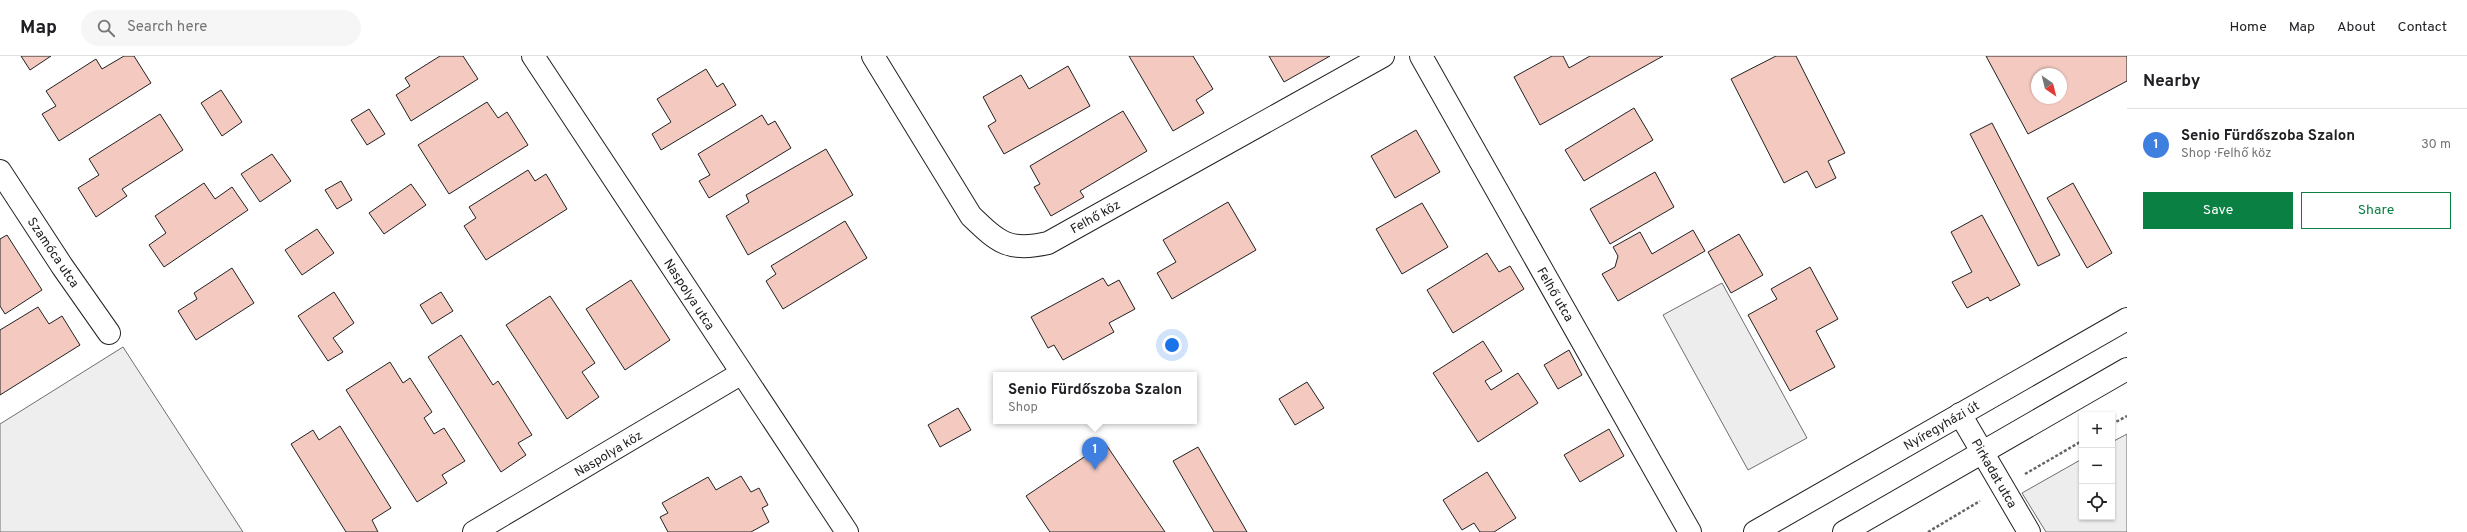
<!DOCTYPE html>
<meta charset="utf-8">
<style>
body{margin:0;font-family:Overpass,sans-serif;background:#f6f6f6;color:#202124}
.controls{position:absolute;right:12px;bottom:12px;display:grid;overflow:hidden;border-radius:0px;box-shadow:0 1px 3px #0004}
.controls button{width:36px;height:36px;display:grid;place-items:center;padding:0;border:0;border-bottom:1px solid #e0e0e0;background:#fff;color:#202124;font:20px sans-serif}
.compass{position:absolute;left:2031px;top:12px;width:36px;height:36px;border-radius:50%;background:#fff;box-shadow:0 1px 3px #0004;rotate:145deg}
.you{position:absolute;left:1172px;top:289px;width:14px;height:14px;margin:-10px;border:3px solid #fff;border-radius:50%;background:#1a73e8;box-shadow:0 0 0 6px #1a73e833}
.badge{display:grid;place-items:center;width:26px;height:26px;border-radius:50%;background:#0b8043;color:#fff;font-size:13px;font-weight:700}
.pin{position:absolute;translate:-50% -33px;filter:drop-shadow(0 1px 2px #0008)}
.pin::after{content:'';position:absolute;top:21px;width:14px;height:12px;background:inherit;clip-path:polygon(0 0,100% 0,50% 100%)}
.popup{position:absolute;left:993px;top:316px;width:204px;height:52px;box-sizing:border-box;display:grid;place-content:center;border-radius:0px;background:#fff;filter:drop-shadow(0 1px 3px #0005);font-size:13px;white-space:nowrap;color:#757577}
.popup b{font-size:15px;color:#202124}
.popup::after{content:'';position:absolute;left:50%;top:100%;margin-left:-8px;border:8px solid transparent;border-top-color:#fff}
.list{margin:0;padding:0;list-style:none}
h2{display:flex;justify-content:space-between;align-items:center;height:52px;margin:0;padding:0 16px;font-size:17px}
h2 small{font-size:13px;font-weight:400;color:#757577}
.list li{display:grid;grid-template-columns:26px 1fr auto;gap:12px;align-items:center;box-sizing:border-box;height:72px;padding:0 16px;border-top:1px solid #e0e0e0}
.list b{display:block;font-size:15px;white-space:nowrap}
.list p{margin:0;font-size:13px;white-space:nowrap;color:#757577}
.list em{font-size:13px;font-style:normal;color:#757577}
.actions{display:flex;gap:8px;padding:12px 16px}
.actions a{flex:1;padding:9px 0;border:1px solid #0b8043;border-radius:0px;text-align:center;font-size:14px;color:#0b8043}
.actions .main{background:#0b8043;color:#fff}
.icon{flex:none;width:22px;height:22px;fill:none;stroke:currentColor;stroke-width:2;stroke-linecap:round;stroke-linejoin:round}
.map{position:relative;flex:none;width:2127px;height:476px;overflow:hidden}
header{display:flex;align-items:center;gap:24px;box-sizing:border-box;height:56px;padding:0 20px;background:#fff;border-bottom:1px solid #e0e0e0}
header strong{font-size:19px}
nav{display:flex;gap:22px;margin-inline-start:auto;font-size:14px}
.search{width:280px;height:36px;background:#f6f6f6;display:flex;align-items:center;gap:10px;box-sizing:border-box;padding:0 14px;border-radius:22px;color:#757577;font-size:15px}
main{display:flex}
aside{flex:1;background:#fff}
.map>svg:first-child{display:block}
</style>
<header>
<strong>Map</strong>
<div class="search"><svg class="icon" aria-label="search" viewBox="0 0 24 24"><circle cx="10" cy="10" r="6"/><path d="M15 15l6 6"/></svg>Search here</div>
<nav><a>Home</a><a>Map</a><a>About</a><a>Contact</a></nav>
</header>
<main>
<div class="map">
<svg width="2127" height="476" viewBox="0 0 2127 476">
<rect width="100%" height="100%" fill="#fff"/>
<path fill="#eee" stroke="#6f6f6f" d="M123 291 243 476H0V368Z"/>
<path fill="#ededed" stroke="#6f6f6f" d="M1722 227 1807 382 1748 414 1663 259Z
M2127 378V476H2046L2022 437 2082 403V461H2112V386Z"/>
<path fill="#f3c9c0" stroke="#222" fill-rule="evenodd" d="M21 0H51L30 14Z
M124 0H134L151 27 59 85 42 58 56 50 46 35 96 3 102 13Z
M440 0H463L478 23 411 65 396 39 410 30 405 22Z
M1129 0H1193L1213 33 1196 44 1204 57 1173 75Z
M1269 0H1330L1284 26Z
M1552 0H1563L1569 12 1590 0H1663L1540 69 1514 21Z
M1776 0H1796L1845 97 1828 105 1836 122 1816 132 1807 115 1784 127 1731 23Z
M1986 0H2127V25L2028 78ZM2037 18H2061V42H2037Z
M1068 10 1090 50 1004 98 988 70 996 65 983 41 1021 19 1029 33Z
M706 13 717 31 723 27 736 49 661 94 652 78 671 66 657 43Z
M221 34 242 66 222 80 201 47Z
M487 46 498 62 507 56 528 89 449 138 418 89Z
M1634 52 1653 84 1584 125 1565 94Z
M369 53 385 78 367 89 351 64Z
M1123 55 1147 95 1080 135 1084 141 1051 160 1034 131 1040 128 1030 110Z
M160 58 183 94 122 133 127 140 96 161 78 132 99 119 89 103Z
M762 59 768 69 775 65 791 92 709 142 699 125 710 119 698 98Z
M1992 67 2060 199 2038 210 1970 78Z
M1416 74 1440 116 1395 142 1371 100Z
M826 93 853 139 748 199 726 160 749 146 746 139Z
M272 98 291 125 260 146 241 118Z
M528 114 535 125 546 118 567 153 486 204 464 170 476 162 469 151Z
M1655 116 1674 151 1610 188 1590 153Z
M341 125 352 144 337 153 325 134Z
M204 127 215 143 232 131 248 154 164 211 149 189 166 177 155 160Z
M2073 127 2112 197 2087 212 2047 142Z
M411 128 426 149 384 178 369 157Z
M1228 146 1256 194 1172 243 1157 217 1176 206 1163 184Z
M1422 147 1448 191 1402 218 1376 173Z
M1982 159 2020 229 1990 245 1988 241 1967 252 1952 226 1972 216 1951 176Z
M845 165 867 202 783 253 766 225 776 218 771 210Z
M317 173 334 197 302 219 285 194Z
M1693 174 1705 195 1618 245 1602 218 1615 211 1618 200 1613 191 1640 176 1652 198Z
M1739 178 1763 219 1731 237 1708 196Z
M7 179 42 234 5 258 0 250V183Z
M1487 197 1499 216 1510 210 1524 233 1453 277 1427 234Z
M1810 211 1838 263 1816 275 1835 311 1790 335 1748 259 1777 243 1771 233Z
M232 212 254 247 196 284 178 255 197 243 194 237Z
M1103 222 1108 230 1119 224 1135 253 1109 267 1114 276 1063 304 1054 289 1048 292 1031 261Z
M631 224 670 284 625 314 586 253Z
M334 236 354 267 333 282 343 296 328 305 298 260Z
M441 236 453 255 432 268 420 249Z
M550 240 595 307 582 316 599 341 567 363 506 269Z
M38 251 49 268 62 260 80 289 0 339V274Z
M461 279 493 329 498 325 532 379 518 387 526 399 501 416 428 301Z
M1483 285 1502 315 1485 325 1491 334 1518 317 1538 347 1478 386 1433 317Z
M1569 294 1582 319 1558 333 1544 309Z
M390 306 403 327 410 322 432 356 424 362 434 378 444 372 465 405 442 419 447 427 417 446 346 334Z
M1307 326 1324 352 1295 369 1279 343Z
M958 352 971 374 940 391 928 369Z
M340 370 391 452 372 464 378 476H346L291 388 313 374 319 384Z
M1609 373 1624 400 1580 426 1564 399Z
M1105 387 1165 476H1050L1026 440Z
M1198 391 1247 476H1214L1173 405Z
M1487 416 1516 462 1494 476H1480L1474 467 1462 474 1443 444Z
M741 420 751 436 759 432 768 449 762 452 769 466 751 476H668L660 461 668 457 662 447 708 421 716 434Z"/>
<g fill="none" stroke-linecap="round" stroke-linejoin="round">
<defs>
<path id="minor" d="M533 0 847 476
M873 0 971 160C999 187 1009 196 1048 187L1383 0
M1421 0 1690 476
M0 115 62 210 109 277
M1960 358 2029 476
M474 476 742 317"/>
<path id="primary" d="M1755 476 2127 263
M1844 476 2127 313"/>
</defs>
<use href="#minor" stroke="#222" stroke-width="24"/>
<use href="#primary" stroke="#222" stroke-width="24"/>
<path stroke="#646464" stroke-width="2.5" stroke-dasharray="3 2" stroke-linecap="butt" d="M2112 368 2127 360
M2025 418 2082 385
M1928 476 1980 445"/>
<use href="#minor" stroke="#fff" stroke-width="22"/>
<use href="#primary" stroke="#fff" stroke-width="22"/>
</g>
<g text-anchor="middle" stroke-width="3" stroke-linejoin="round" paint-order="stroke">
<g font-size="13" fill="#222" stroke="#fff">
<text transform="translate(1095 160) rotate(-29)" y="5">Felhő köz</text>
<text transform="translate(54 196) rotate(56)" y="5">Szamóca utca</text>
<text transform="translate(690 238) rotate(57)" y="5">Naspolya utca</text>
<text transform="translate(1556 238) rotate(60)" y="5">Felhő utca</text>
<text transform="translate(1941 369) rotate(-30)" y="5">Nyíregyházi út</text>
<text transform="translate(608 397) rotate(-31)" y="5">Naspolya köz</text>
<text transform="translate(1995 417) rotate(60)" y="5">Pirkadat utca</text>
</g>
</g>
</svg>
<div class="controls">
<button>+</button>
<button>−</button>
<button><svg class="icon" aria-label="locate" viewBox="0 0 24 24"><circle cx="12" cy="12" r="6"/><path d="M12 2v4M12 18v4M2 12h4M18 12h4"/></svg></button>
</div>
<svg class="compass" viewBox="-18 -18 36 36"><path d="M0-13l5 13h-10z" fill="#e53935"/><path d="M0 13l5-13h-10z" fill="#757577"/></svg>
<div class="you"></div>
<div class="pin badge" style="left:1095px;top:414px;background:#3f7fe0">1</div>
<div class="popup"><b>Senio Fürdőszoba Szalon</b>Shop</div>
</div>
<aside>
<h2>Nearby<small></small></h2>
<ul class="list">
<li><span class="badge" style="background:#3f7fe0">1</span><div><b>Senio Fürdőszoba Szalon</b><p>Shop · Felhő köz</p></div><em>30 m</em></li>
</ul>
<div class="actions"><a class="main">Save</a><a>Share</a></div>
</aside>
</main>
